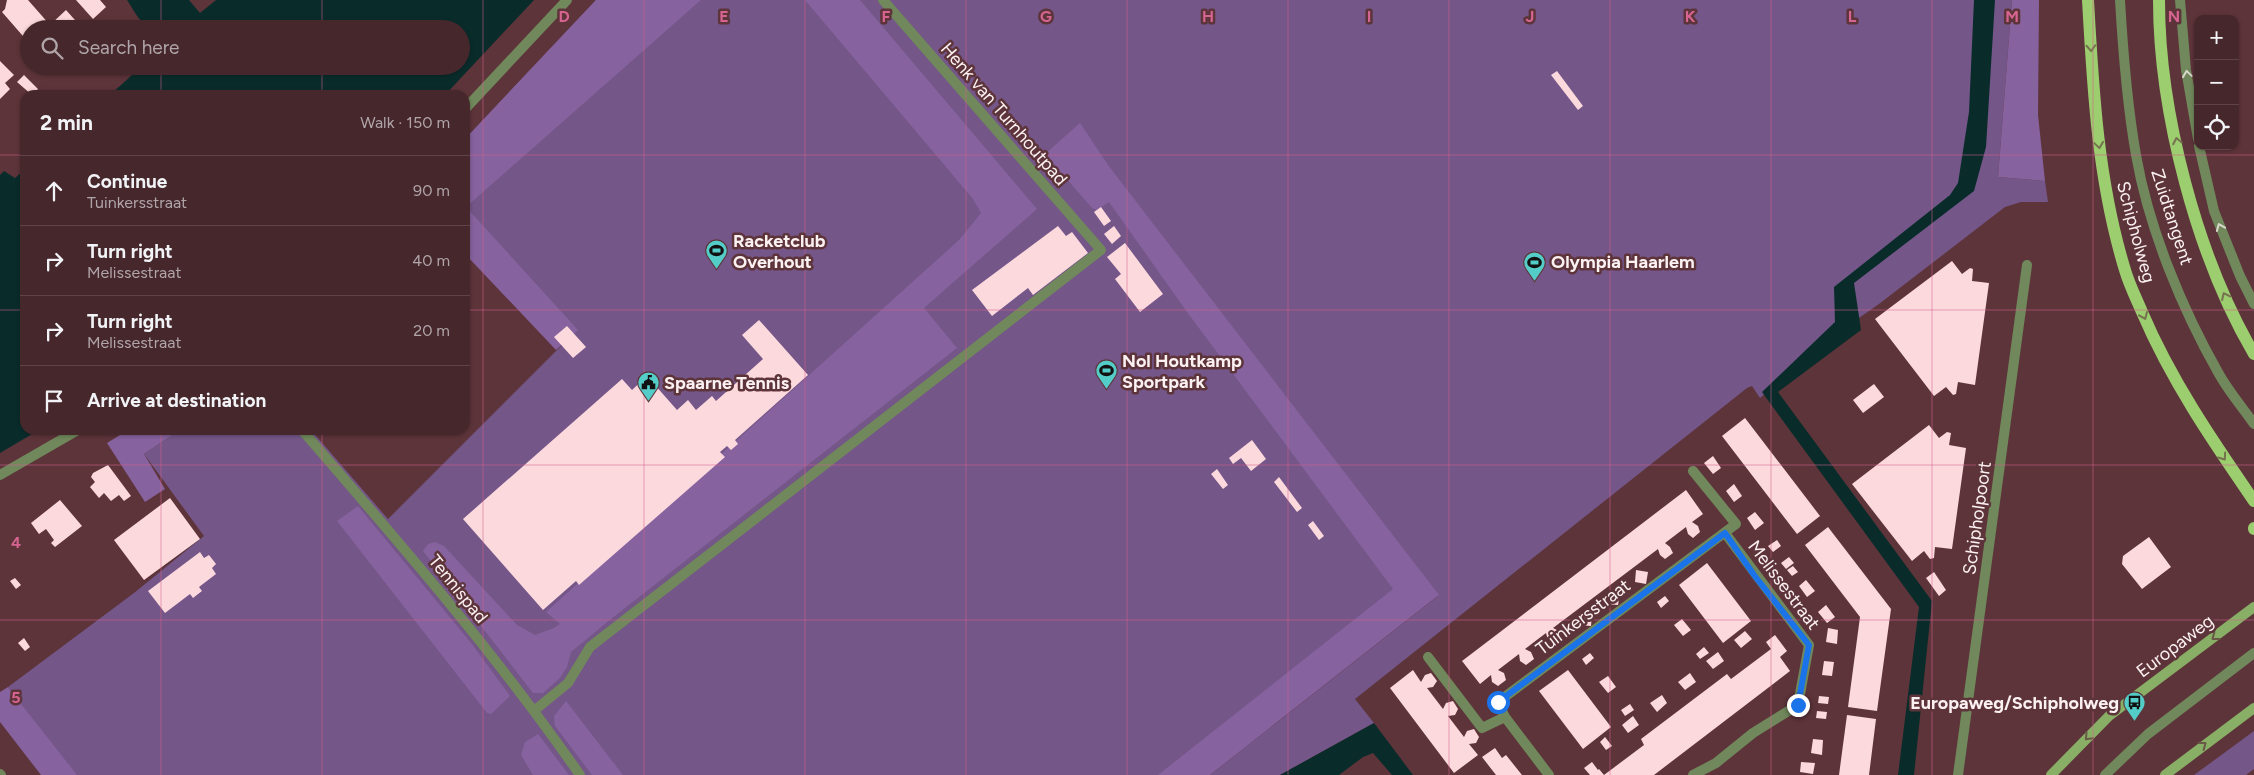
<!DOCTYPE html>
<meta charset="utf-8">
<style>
body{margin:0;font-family:Figtree,sans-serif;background:#503338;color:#f1f3f6}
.controls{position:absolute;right:15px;top:15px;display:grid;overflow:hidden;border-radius:10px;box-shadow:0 1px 4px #0004}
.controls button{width:45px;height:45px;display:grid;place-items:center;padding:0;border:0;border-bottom:1px solid #5e4448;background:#46272c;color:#f1f3f6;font:25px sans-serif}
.stop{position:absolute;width:15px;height:15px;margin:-11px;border:4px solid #1a73e8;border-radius:50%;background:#fff}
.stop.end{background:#1a73e8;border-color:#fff;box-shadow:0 1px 5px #0008}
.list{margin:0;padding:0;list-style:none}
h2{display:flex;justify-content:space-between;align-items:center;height:65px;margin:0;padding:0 20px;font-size:21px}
h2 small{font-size:16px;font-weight:400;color:#b0a5a9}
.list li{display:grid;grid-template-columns:32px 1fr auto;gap:15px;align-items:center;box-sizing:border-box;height:70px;padding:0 20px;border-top:1px solid #5e4448}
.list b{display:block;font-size:19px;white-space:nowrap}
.list p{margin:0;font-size:16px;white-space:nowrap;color:#b0a5a9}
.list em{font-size:16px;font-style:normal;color:#b0a5a9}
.icon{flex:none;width:28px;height:28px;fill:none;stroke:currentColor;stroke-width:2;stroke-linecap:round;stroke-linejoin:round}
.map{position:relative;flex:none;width:2254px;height:775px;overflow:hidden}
.search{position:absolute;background:#46272c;box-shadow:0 1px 4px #0004;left:20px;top:20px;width:450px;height:55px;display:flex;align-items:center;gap:12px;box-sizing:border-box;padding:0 18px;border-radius:28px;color:#b0a5a9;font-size:19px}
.panel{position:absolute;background:#46272c;box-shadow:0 1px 4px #0004;left:20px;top:90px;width:450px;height:345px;border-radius:15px}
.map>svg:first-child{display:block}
</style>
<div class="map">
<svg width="2254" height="775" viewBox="0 0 2254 775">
<rect width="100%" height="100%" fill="#5d343a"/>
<path fill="#745688" d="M596 0H2012L1998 177 2045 181 2048 202H2021L2005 207 1879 304 1833 336 1760 398 1752 386 1747 388 1355 699 1374 723 1280 775H1210L1438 596 1432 587 1180 775H76L8 687 134 593 204 536 144 454 180 430H311L388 519 563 344 465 235V139Z
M2254 731V769L2246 775H2194Z"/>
<path fill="#86629e" d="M596 0H701L466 207 578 330 556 350 465 254V139Z
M805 0H860L1037 209 924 308 957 348 611 619 571 652 567 667 560 678 543 693H533L423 551 428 544 435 542 444 546 517 625 535 635 554 628 560 624 546 612 959 240 981 213 973 199Z
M2012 0H2039L2038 115 2045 181 1998 177Z
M1080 123 1108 165 1439 595 1210 775H1158L1393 589 1187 312 1109 202 1097 210 1092 208 1045 154Z
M128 430H180L144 454 165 489 145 502 107 443Z
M358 506 472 644 510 696 491 714 487 713 337 521Z
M8 687 77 775H41L0 722V692Z
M566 701 623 775H592L555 726 554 716Z
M538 734 569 775H533L521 755 525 742Z"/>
<path fill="#092c2b" d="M127 0H189L200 13 216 0H534L445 95H110L142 66H461V29H181L178 24C170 23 165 26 158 28 143 31 134 10 127 0Z
M1974 0H1995L1986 147 1974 191 1854 283 1861 330 1778 392 1932 601 1914 775H1898L1919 607 1762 392 1835 322 1834 287 1950 195 1958 183 1969 112Z
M25 169V430H39L0 453V175L4 171 15 178Z
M1374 723 1413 775H1392L1373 753 1363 757 1339 775H1280Z"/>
<path fill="#fcd9dd" d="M7 0H28L50 25 66 10 83 29H64L61 25 57 29H29V43L2 12 5 9Z
M76 0H100L106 7 93 19Z
M0 61 14 75 5 83 10 89 0 99Z
M1557 71 1583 106 1578 110 1551 75Z
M24 75 38 89 32 95 17 82Z
M1101 207 1111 221 1104 226 1094 212Z
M1058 226 1066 236 1072 232 1088 253 1033 295 1028 288 992 316 972 290Z
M1114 226 1121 236 1112 244 1104 234Z
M1125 243 1163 294 1140 312 1115 279 1121 274 1107 257Z
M1952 261 1962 274 1970 268 1973 269 1972 281 1989 283 1975 385 1958 382 1956 394 1953 395 1946 387 1934 396 1875 319Z
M759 320 808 375 735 440 738 444 731 450 727 446 720 452 725 457 579 585 576 581 543 610 463 519 622 379 632 390 647 376 677 410 688 400 696 410 712 396 716 401 763 359 742 335Z
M567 326 586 347 573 358 554 337Z
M1874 384 1884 397 1863 413 1853 400Z
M1745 418 1820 516 1797 534 1722 436Z
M1929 425 1939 438 1947 432 1951 433 1949 445 1966 448 1952 549 1935 547 1934 558 1930 559 1924 551 1912 561 1852 484Z
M1252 440 1266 459 1251 471 1241 458 1233 464 1229 458Z
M1713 456 1721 468 1713 474 1704 463Z
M108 465 131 496 124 501 119 495 111 501 104 493 99 498 90 487 95 482 91 477 93 473Z
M1217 469 1228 485 1223 489 1211 474Z
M1279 477 1302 508 1297 512 1274 482Z
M1734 484 1742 496 1734 502 1726 491Z
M1686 490 1703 514 1692 522 1698 526 1700 532 1693 538 1688 534 1686 527 1665 543 1670 547 1673 553 1665 559 1660 555 1658 549 1553 628 1559 631 1561 638 1554 643 1548 640 1546 633 1525 649 1531 652 1534 659 1526 665 1520 661 1519 654 1498 670 1504 673 1506 680 1498 686 1492 682 1491 675 1480 684 1462 661Z
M170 498 200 539 144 580 114 540Z
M60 500 82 526 55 547 51 543 54 540 46 529 39 534 31 523Z
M1755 512 1764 523 1755 530 1747 518Z
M1313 521 1324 536 1319 540 1308 525Z
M1828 527 1891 609 1877 711 1848 707 1860 617 1805 545Z
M2149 537 2171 567 2142 589 2122 564 2123 556Z
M1777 540 1781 546 1773 552 1768 546Z
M200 552 204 558 209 555 216 564 212 568 216 574 199 587 202 591 193 598 190 594 165 613 148 591Z
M1789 557 1794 563 1786 569 1781 563Z
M1707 563 1751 621 1723 643 1679 585Z
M1793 566 1798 572 1792 576 1787 570Z
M1636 570 1648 572 1646 584 1635 582Z
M1934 572 1946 590 1939 596 1926 578Z
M15 578 21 585 16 589 10 581Z
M1806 580 1815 591 1807 597 1799 586Z
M1608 591 1620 593 1618 605 1607 604Z
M1665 596 1669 601 1661 608 1657 602Z
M1826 605 1835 617 1827 623 1818 612Z
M1581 613 1592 614 1591 626 1579 625Z
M1682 619 1691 630 1683 636 1674 625Z
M1828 628 1838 630 1837 644 1826 642Z
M1745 631 1752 639 1741 648 1734 640Z
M1775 635 1787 651 1780 657 1790 671 1654 775H1604L1644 745 1641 739 1727 674 1731 679 1771 649 1766 642Z
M24 638 30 647 25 651 18 643Z
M1704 647 1709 653 1700 659 1696 654Z
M1718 652 1724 661 1713 669 1706 661Z
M1590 653 1594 658 1586 665 1582 659Z
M1824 661 1834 662 1832 676 1822 675Z
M1413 670 1421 682 1425 675 1431 673 1437 681 1433 687 1427 688 1443 709 1446 703 1453 701 1458 709 1455 715 1448 716 1464 737 1467 731 1474 729 1479 737 1476 743 1469 744 1478 755 1454 773 1390 688Z
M1568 670 1611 727 1583 749 1539 691Z
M1690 673 1696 682 1685 690 1678 682Z
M1608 676 1616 687 1608 693 1599 682Z
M1662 695 1667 703 1657 712 1650 703Z
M1819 696 1829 697 1828 704 1818 703Z
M1630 704 1634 710 1625 716 1621 710Z
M1817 711 1827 712 1826 719 1816 718Z
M1847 715 1876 719 1869 775H1839Z
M1633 716 1639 725 1628 733 1622 725Z
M1605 737 1612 746 1606 750 1600 742Z
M1813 739 1823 740 1822 755 1811 753Z
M1495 748 1502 758 1506 755 1522 775H1496L1482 757Z
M1592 762 1598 770 1599 769 1604 775H1590L1584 768Z
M1801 762 1815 763 1813 774 1800 772Z"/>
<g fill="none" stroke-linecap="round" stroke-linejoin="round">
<path stroke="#70885b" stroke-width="10" d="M2120 0C2123 52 2127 104 2136 155 2149 229 2182 309 2219 374 2229 392 2243 408 2254 424
M2180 0 2186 70 2198 139
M2199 146 2214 211 2240 276 2254 304
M2105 775 2148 734 2254 653"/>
<path stroke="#70885b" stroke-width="10" d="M465 109 567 0
M302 430C399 542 496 654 580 775
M0 475 78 430
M1428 657 1482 728 1505 717 1549 775
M535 710 568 683 590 647 1101 250 883 0
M1505 717 1498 702 1736 524 1693 471
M0 774 1 775
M1693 775 1716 763 1753 733 1798 705 1809 645 1725 533
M1958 775 2027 265"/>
<path stroke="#89af66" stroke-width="10" d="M2051 775 2109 716 2254 607
M2165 775 2254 708"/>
<path stroke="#9ccd6e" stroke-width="12" d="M2088 0C2093 91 2098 182 2125 270 2129 284 2136 298 2142 312 2171 380 2212 440 2254 501
M2159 0C2159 112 2197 257 2254 354
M2254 528V529"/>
</g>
<defs><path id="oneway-chevron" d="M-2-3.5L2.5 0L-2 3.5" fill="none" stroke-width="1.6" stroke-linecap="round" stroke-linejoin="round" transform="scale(1.25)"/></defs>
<g stroke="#76714f">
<use href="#oneway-chevron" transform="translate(2091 48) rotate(87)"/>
<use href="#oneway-chevron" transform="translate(2177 141) rotate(-101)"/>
<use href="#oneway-chevron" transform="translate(2099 145) rotate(82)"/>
<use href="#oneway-chevron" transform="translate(2225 296) rotate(-115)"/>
<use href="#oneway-chevron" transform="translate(2144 316) rotate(67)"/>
<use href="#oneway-chevron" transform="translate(2223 457) rotate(55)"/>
</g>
<g stroke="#d9d7cc">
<use href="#oneway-chevron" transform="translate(2187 74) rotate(-98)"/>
<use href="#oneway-chevron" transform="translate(2220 227) rotate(-112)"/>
</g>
<g stroke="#6a5947">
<use href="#oneway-chevron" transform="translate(2215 637) rotate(143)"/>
<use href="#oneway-chevron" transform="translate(2088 737) rotate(134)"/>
<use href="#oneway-chevron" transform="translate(2203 745) rotate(-37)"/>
</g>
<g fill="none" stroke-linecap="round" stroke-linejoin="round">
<path stroke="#1a73e8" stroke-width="6" d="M1498 702 1725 533 1754 575 1809 645 1798 705"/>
</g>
<path fill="none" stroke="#d66490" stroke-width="1" stroke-opacity="0.55" d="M161 0V29M322 0V29M483 0V775M644 0V775M805 0V775M966 0V775M1127 0V775M1288 0V775M1449 0V775M1610 0V775M1771 0V775M1932 0V775M2093 0V775M161 66V95M322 66V95M0 155H25M465 155H2254M0 310H25M465 310H2254M161 430V775M322 430V775M0 465H2254M0 620H2254"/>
<defs>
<symbol id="stadium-pin" viewBox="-11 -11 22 30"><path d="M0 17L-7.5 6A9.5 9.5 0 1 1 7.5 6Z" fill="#54cdc8" stroke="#5d343a"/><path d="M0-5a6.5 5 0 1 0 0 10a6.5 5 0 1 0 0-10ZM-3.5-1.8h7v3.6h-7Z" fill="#111"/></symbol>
<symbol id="civic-pin" viewBox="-11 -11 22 30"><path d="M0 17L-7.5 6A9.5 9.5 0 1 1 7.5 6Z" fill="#54cdc8" stroke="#5d343a"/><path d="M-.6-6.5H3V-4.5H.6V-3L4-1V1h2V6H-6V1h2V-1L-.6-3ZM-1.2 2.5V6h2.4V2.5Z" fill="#111"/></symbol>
<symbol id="bus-pin" viewBox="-11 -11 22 30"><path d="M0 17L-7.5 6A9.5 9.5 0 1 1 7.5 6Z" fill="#54cdc8" stroke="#5d343a"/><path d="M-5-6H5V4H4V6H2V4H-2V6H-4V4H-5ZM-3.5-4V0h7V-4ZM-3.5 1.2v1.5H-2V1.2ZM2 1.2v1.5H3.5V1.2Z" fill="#111"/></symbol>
</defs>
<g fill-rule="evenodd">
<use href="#stadium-pin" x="704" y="238" width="25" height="34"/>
<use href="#stadium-pin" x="1522" y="250" width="25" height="34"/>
<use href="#stadium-pin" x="1094" y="358" width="25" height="34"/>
<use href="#civic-pin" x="636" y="370" width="25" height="34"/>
<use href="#bus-pin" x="2122" y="690" width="25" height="34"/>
</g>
<g text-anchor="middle" stroke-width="5" stroke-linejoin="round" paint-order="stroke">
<g font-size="18" fill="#fcf1f2" stroke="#5d343a">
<text transform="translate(1004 114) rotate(49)" y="6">Henk van Turnhoutpad</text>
<text transform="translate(2172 217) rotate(72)" y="6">Zuidtangent</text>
<text transform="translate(2136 232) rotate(75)" y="6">Schipholweg</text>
<text transform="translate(1977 518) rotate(-82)" y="6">Schipholpoort</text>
<text transform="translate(1784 585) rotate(53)" y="6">Melissestraat</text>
<text transform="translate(458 589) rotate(51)" y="6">Tennispad</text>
<text transform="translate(1583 617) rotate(-37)" y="6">Tuinkersstraat</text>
<text transform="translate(2175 646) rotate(-37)" y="6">Europaweg</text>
</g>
<g font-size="18" font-weight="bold" fill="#fcf1f2" stroke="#5d343a" text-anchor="start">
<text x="733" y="247">Racketclub<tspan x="733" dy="21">Overhout</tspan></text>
<text x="1551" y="268">Olympia Haarlem</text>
<text x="1122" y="367">Nol Houtkamp<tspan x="1122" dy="21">Sportpark</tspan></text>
<text x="664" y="389">Spaarne Tennis</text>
<text x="2119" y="709" text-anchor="end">Europaweg/Schipholweg</text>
</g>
</g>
<g font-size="16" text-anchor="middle" font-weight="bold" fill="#d66490" stroke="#5d343a" stroke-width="5" stroke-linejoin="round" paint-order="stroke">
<text x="564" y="22">D</text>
<text x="724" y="22">E</text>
<text x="886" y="22">F</text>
<text x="1046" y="22">G</text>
<text x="1208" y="22">H</text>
<text x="1369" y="22">I</text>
<text x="1530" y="22">J</text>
<text x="1690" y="22">K</text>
<text x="1852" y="22">L</text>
<text x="2012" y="22">M</text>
<text x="2174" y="22">N</text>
<text x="16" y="548">4</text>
<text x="16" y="703">5</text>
</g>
</svg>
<div class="controls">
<button>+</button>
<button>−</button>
<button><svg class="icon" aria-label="locate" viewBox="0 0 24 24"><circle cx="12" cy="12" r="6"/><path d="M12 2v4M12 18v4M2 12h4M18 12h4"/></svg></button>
</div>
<div class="stop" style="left:1498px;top:702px"></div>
<div class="stop end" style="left:1798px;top:705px"></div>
<div class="search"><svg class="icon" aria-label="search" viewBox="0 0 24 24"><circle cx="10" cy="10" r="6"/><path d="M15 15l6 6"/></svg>Search here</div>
<section class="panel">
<h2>2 min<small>Walk · 150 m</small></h2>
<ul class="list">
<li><svg class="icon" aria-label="ahead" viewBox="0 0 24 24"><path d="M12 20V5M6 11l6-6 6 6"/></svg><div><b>Continue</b><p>Tuinkersstraat</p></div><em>90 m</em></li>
<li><svg class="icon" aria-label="right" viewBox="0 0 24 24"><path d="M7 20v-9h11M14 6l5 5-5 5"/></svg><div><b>Turn right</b><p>Melissestraat</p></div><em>40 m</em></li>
<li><svg class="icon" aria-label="right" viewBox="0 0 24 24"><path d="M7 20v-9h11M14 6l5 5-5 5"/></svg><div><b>Turn right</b><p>Melissestraat</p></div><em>20 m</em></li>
<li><svg class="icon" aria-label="arrive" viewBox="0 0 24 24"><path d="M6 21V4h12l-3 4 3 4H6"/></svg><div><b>Arrive at destination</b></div></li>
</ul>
</section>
</div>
